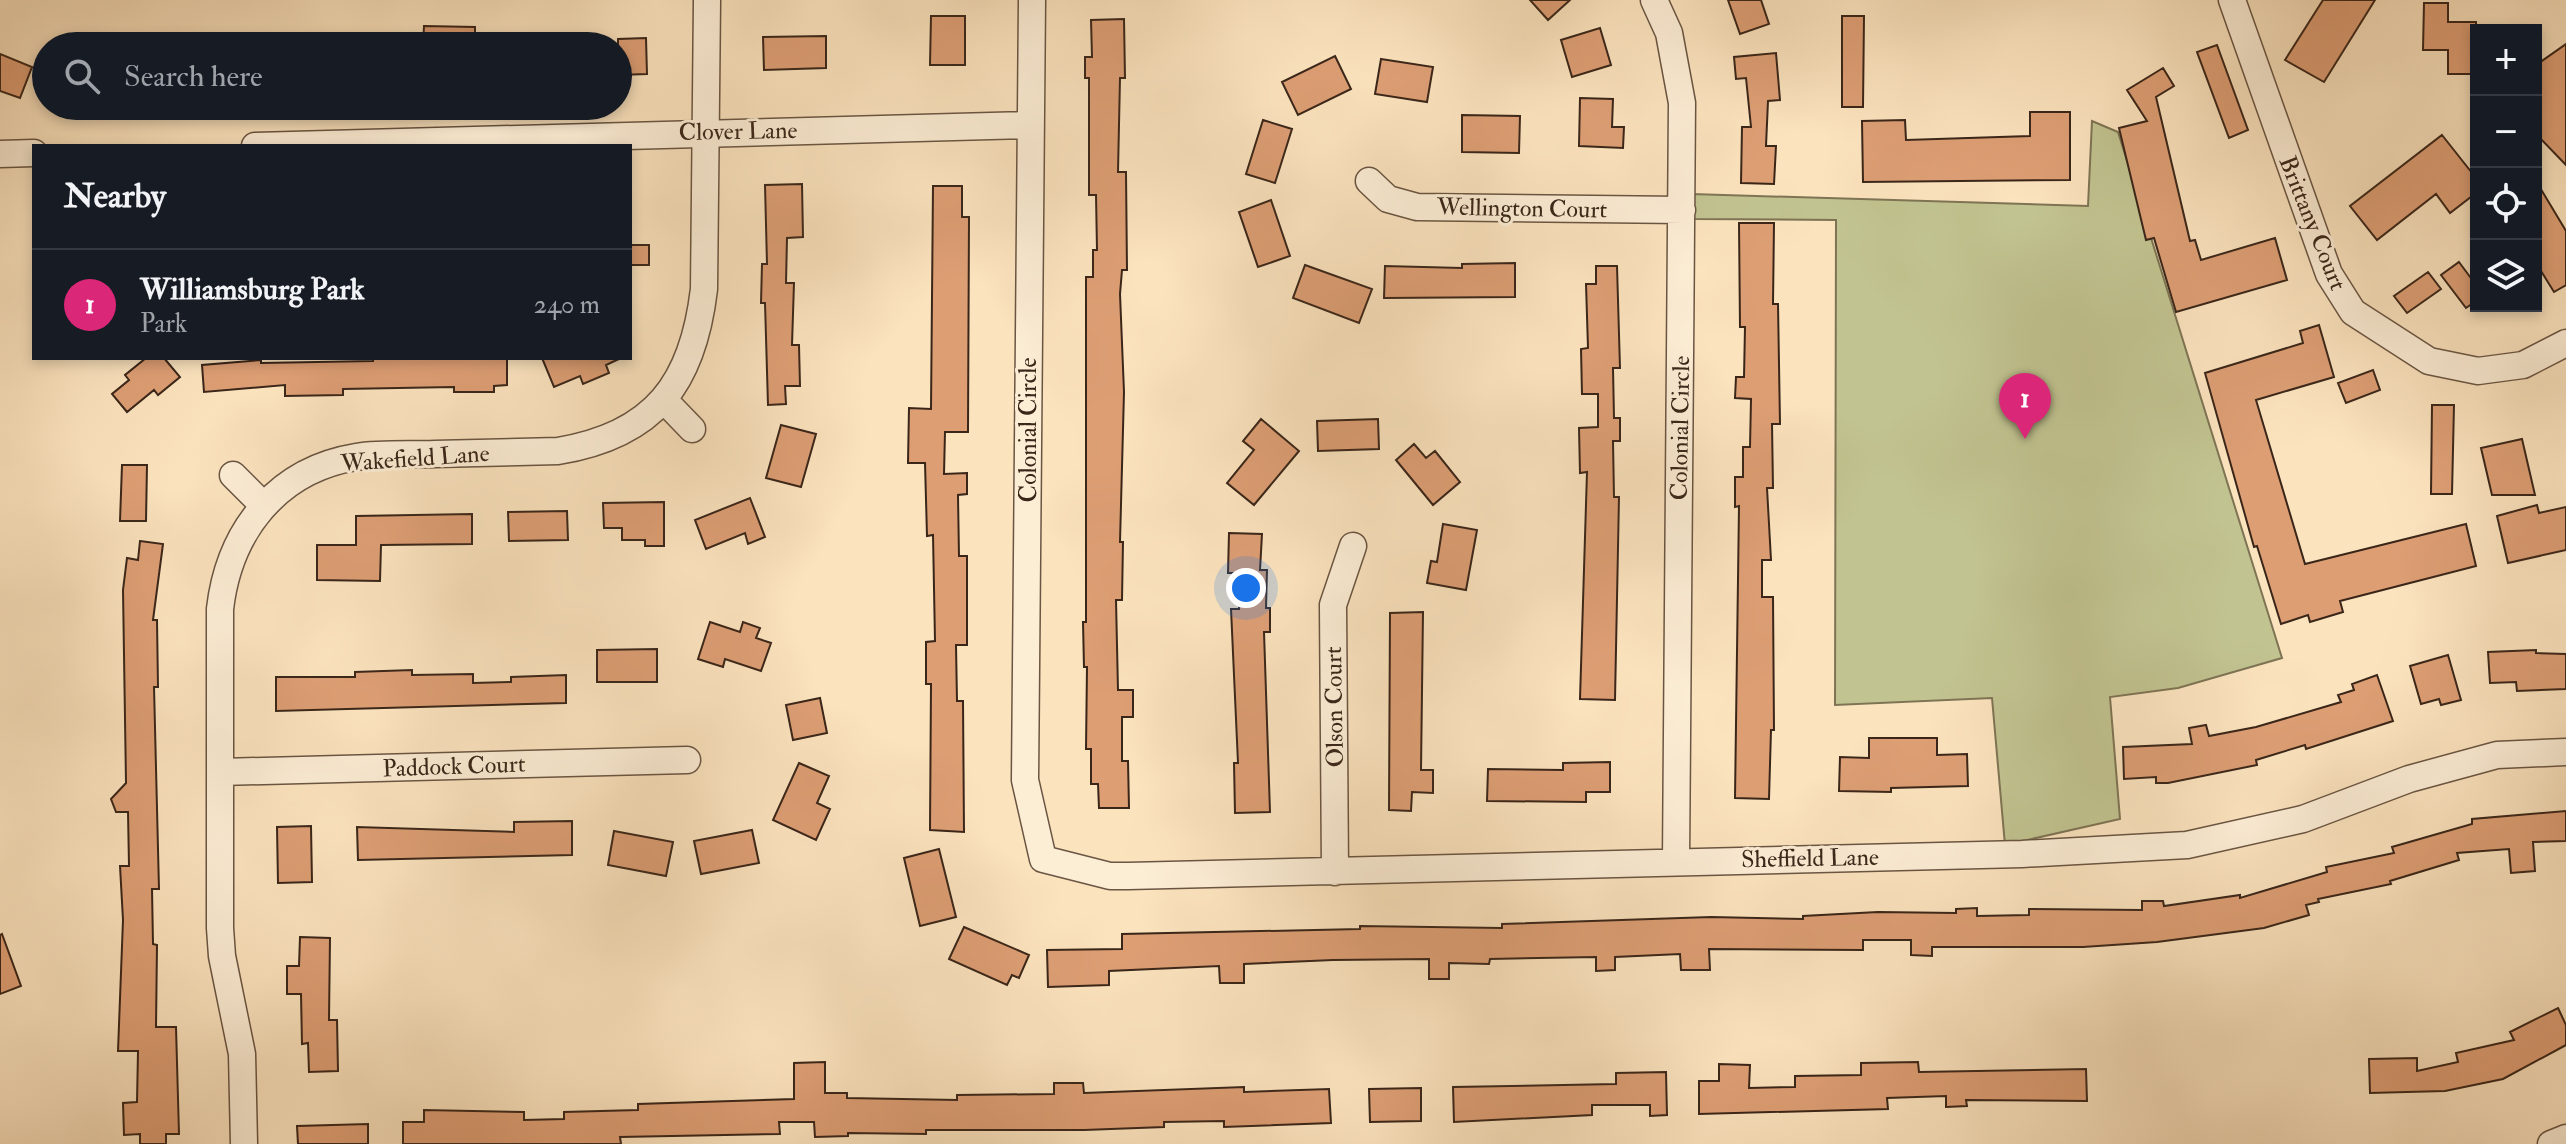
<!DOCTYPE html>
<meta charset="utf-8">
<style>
body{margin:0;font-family:"IM FELL Double Pica",serif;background:#242831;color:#f1f3f6}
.controls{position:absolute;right:24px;top:24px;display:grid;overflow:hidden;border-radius:0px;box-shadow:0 4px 12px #0003}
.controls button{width:72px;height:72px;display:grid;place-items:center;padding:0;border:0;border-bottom:2px solid #363941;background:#171b24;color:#f1f3f6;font:40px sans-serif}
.you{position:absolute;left:1246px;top:588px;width:28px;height:28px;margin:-20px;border:6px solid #fff;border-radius:50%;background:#1a73e8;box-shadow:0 0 0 12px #1a73e833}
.badge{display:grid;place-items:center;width:52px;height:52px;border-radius:50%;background:#db2777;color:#fff;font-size:26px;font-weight:700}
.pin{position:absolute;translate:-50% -66px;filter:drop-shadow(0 2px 4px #0008)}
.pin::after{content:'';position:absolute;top:42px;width:28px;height:24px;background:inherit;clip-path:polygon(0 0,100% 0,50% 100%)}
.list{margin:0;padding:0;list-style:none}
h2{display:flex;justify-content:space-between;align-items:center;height:104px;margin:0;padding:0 32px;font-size:34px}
h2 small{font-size:26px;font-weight:400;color:#9ea1a6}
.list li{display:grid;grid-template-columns:52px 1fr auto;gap:24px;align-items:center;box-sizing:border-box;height:112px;padding:0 32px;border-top:2px solid #363941}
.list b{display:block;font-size:30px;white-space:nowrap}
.list p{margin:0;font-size:26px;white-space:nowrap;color:#9ea1a6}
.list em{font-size:26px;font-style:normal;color:#9ea1a6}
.icon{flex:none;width:44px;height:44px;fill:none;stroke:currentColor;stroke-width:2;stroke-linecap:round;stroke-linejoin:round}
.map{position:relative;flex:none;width:2566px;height:1144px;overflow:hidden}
.search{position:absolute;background:#171b24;box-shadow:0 4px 12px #0003;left:32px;top:32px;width:600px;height:88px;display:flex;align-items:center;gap:20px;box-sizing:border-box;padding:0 28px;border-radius:44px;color:#9ea1a6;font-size:30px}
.panel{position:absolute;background:#171b24;box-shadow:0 4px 12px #0003;left:32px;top:144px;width:600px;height:216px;border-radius:0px}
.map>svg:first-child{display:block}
</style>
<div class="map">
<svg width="2566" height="1144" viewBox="0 0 2566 1144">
<rect width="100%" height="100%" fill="#fbe3be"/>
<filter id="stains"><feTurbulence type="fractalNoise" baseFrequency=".0025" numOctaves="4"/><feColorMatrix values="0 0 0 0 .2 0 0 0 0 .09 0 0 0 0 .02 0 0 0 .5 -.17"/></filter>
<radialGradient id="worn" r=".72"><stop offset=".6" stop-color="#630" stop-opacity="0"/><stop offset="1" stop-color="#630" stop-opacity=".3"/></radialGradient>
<path fill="#c1c390" stroke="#7e7454" stroke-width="2" d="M2092 121 2118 132 2282 658 2178 688 2110 697 2120 819 2005 845 1992 698 1835 705 1836 220 1694 219 1692 194 2088 206Z"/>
<path fill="#dd9e74" stroke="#3a2619" stroke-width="2" d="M1530 0H1570L1548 20Z
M1728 0H1761L1769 24 1740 34Z
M2323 0H2375L2324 82 2285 60Z
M2424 3H2448V22H2476V74H2448V50H2423Z
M931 16H965V65H930Z
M1842 16H1864L1863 107H1842Z
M1124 19 1125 78H1120L1118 172H1126L1127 270H1122L1120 294 1124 392 1120 542H1123L1122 600H1116L1118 690H1133V717H1122V761H1128L1129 808H1099L1098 784H1091V749H1086L1087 667H1084L1083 622H1086V277H1093V250H1097L1096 195H1089V78H1085V57H1092L1091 20Z
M424 26 475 27V46H423Z
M1600 28 1611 65 1572 77 1561 40Z
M826 36V68L764 70 763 37Z
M646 38 647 74 618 75V39Z
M2566 44V165L2536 134V65Z
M2217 45 2248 130 2229 138 2197 52Z
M1776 53 1780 100 1768 101 1766 146H1776L1774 184 1741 183 1742 127H1751L1746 78 1736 79 1734 57Z
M0 54 32 67 20 98 0 91Z
M1335 56 1351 89 1298 115 1282 82Z
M1381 59 1433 67 1427 102 1375 94Z
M2163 68 2174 86 2156 97 2190 241 2195 240 2201 260 2275 238 2287 280 2176 312 2154 238 2146 240 2119 128 2147 121 2127 90Z
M1580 98 1613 99 1612 127H1624L1623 148 1579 146Z
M2030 112H2070V180L1863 182 1862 121 1905 120 1906 140 2030 136Z
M1462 115 1520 116 1519 153 1462 152Z
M1263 120 1292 129 1275 183 1246 174Z
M2442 135 2476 178V193L2450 213 2436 194 2377 240 2350 206Z
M2536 181 2566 231V285L2554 292 2536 263Z
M802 184 803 237 787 238 786 283H794L792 345H799L800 386H785L786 404 768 405 765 303H761L762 264H767L765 185Z
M933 186H962V217H969L968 432H945L944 474 967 473V494L958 495 959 556H967V645H956L957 701H963L964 832 930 830 931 684H926V642L935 641 933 535 927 536 925 463H908L909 408 931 409Z
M1271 200 1290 256 1258 267 1239 212Z
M1739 223H1774L1773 304H1778L1780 424H1772L1773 488H1767L1771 560H1762V597H1773L1774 730H1771L1769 799 1735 798 1739 506 1735 507V477H1743V447H1750L1751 399 1735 398 1736 377H1744L1745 327H1740Z
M630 245H649V265H630Z
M2459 262 2476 285V301L2466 308 2441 275Z
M1515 263V297L1384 298 1385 266 1462 268V264Z
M1305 265 1372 289 1359 323 1293 298Z
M1596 266H1617L1620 368H1613L1614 418H1620V441H1613L1614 497H1619L1615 700 1580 699 1587 472 1580 473 1579 428 1598 427V394H1582L1581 349 1588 348 1586 284H1596Z
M2428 272 2441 289 2407 313 2394 296Z
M2319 325 2334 377 2256 400 2305 564 2466 524 2476 566 2340 601 2343 612 2310 622 2308 615 2281 624 2257 546 2254 547 2205 373 2303 343 2300 331Z
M146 358H164L180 377 158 395 154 390 127 412 112 394 129 380 125 375Z
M373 358H507V385L494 386V392H454V387L343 389V395L285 396V385L204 392 202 365 261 360V363L373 361Z
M542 358H621L606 365 609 373 583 384 580 376 554 387Z
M2373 370 2380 390 2346 403 2338 383Z
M2432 405H2454L2452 494H2431Z
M1261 419 1299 451 1254 505 1227 483 1254 450 1243 441Z
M1378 419 1379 449 1318 451 1317 421Z
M781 425 816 434 801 487 766 478Z
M2522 439 2535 495H2492L2481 448Z
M1414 444 1426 458 1435 451 1460 482 1433 505 1396 460Z
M122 465H147L146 521H120Z
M750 498 765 537 748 544 745 533 706 549 695 520Z
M664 502V546H645V540H622V528H604L603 503Z
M2537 505 2539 513 2566 507V550L2508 563 2497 516Z
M567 511 568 540 509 541 508 512Z
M472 514V544L381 545 380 581 317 580V545H356V516Z
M1443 524 1477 530 1466 590 1427 583 1431 561 1437 562Z
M1229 533 1262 534 1260 570H1267L1266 608H1270V632H1264L1270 812 1235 813 1234 763H1238L1231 609H1239L1240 573H1228Z
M140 541 163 544 153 620H157L158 687H154L159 889H152L153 944 157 945 156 1027H176L179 1134H166V1144H140V1134L124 1135 123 1103 137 1102 138 1051H118L123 920 120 866H129L128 812H116L111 799 126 783 123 590 127 558 138 560Z
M1423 612 1421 770H1433V793L1412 792 1411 811 1389 810 1390 613Z
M710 622 740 632 743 622 760 628 756 638 771 643 761 671 725 659 723 667 698 659Z
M657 649V682H597V650Z
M2536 650V653L2566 654V689L2517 691 2516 682 2490 683 2488 652Z
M2448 655 2461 700 2441 705 2439 699 2421 704 2410 666Z
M412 670V675L473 674V683L511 682V677L566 675V703L276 711V677H355V672Z
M2377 675 2393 721 2306 749 2305 745 2256 760 2257 765 2168 783H2156V777L2124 779 2123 747 2192 744 2189 728 2206 725 2209 736 2256 727 2341 702 2338 695 2354 690 2352 684Z
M820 698 827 733 793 740 786 705Z
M1869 738H1937V755L1967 754 1968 786 1891 788V792L1839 791 1840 757 1869 758Z
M1610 762V792H1586V802L1487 801 1488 769 1563 770V763Z
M799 763 829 776 817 803 830 809 816 840 773 820Z
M2566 811V841L2533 842 2535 871 2511 873 2509 849 2457 853 2459 860 2390 881 2391 884 2318 899 2319 902 2306 905 2309 915 2264 928 2157 942 2083 947H1932V956L1911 955V940H1863V950L1709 949 1710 970H1681L1680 954 1615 957V970L1596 971V957L1490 959 1489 964 1449 963V979H1429V959L1333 960 1244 964V983H1220L1219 966 1109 971V985L1048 987 1047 950 1122 949V934L1360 929V926L1502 928V924L1711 917 1803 919V916L1878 912 1956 913V909L1977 908V916L2029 915V909L2142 910V901H2163L2164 906 2240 895V898L2327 872 2326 867 2394 853 2392 847 2472 824V819Z
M572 821V855L358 860 357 827 514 832V822Z
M311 826 312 882 278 883 277 827Z
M752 830 759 863 701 874 694 841Z
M614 831 673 842 666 876 608 865Z
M939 849 956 917 920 926 904 858Z
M964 927 1029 955 1019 978 1012 975 1007 985 949 959Z
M2 934 21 986 0 994V935Z
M300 937 330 938 329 1020H337L338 1071 309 1072 308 1043 302 1044 301 994H287V966H299Z
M2558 1008 2566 1025V1045L2503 1079 2445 1091 2370 1093 2369 1059 2417 1058V1071L2458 1062 2456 1053 2514 1040 2510 1032Z
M825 1062V1093H847V1098L957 1100V1095L1054 1094V1083H1083L1084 1093 1244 1087V1092L1329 1089 1331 1123 1224 1127V1121L1164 1122V1127L1084 1130H926V1134L848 1133V1136L815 1137 814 1122H779L780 1134 620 1137 621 1144H403V1122H424V1110L524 1112V1120L564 1119V1112L638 1110V1104L794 1099V1063Z
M1918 1062 1919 1072 2086 1069 2087 1101 1966 1100 1967 1106 1946 1107V1096L1887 1098 1888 1109 1699 1114V1081H1719V1064L1750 1065 1749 1088 1795 1087V1076L1861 1075V1063Z
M1666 1072 1667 1115 1650 1116V1105H1592V1115L1454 1122 1453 1087 1616 1084V1073Z
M1421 1088V1121L1370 1122 1369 1089Z
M368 1124V1144H298L297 1126Z"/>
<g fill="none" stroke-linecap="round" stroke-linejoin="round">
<defs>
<path id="minor" d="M1032 0 1025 780 1043 859 1110 876H1128L2022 854 2187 845 2303 819 2409 779 2497 755 2566 752
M1654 0 1669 33 1682 103 1676 861
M2232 0 2329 274 2353 312 2429 361 2478 371 2523 365 2566 343
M255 146 1030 125
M0 154 34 153
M1369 181 1388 199 1417 207 1682 210
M664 400 692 429
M233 475 263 505
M221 772 687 760
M1335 872 1333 605 1353 546
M244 1144 242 1054 222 956 220 928V609C229 531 277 470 356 457 381 453 409 455 435 454 476 453 517 452 558 451 655 435 693 383 704 289L707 0
M2551 1144 2566 1138"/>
</defs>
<use href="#minor" stroke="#6a5542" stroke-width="29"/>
<use href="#minor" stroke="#fcedd5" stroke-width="26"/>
</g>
<g text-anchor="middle" stroke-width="6" stroke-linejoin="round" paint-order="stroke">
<g font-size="24" fill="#3a2619" stroke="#fcedd5">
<text transform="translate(738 131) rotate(-1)" y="8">Clover Lane</text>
<text transform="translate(1522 208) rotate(1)" y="8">Wellington Court</text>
<text transform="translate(2313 223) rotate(68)" y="8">Brittany Court</text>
<text transform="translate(1680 428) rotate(-89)" y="8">Colonial Circle</text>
<text transform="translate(1028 430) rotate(-90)" y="8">Colonial Circle</text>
<text transform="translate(415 458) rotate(-4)" y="8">Wakefield Lane</text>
<text transform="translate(1334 707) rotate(-91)" y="8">Olson Court</text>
<text transform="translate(454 766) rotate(-2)" y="8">Paddock Court</text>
<text transform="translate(1810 858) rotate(-1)" y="8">Sheffield Lane</text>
</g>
</g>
<rect width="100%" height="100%" filter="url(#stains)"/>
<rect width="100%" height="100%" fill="url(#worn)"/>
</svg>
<div class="controls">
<button>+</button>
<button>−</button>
<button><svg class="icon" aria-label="locate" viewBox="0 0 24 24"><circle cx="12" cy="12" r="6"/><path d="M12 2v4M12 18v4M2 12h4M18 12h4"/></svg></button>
<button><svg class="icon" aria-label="layers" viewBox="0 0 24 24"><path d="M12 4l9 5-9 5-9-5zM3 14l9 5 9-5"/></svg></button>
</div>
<div class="you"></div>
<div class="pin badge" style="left:2025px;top:439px">1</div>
<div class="search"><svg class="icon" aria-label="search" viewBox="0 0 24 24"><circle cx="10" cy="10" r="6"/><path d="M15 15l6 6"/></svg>Search here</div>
<section class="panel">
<h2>Nearby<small></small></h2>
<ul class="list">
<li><span class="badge">1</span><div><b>Williamsburg Park</b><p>Park</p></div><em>240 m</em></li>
</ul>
</section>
</div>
